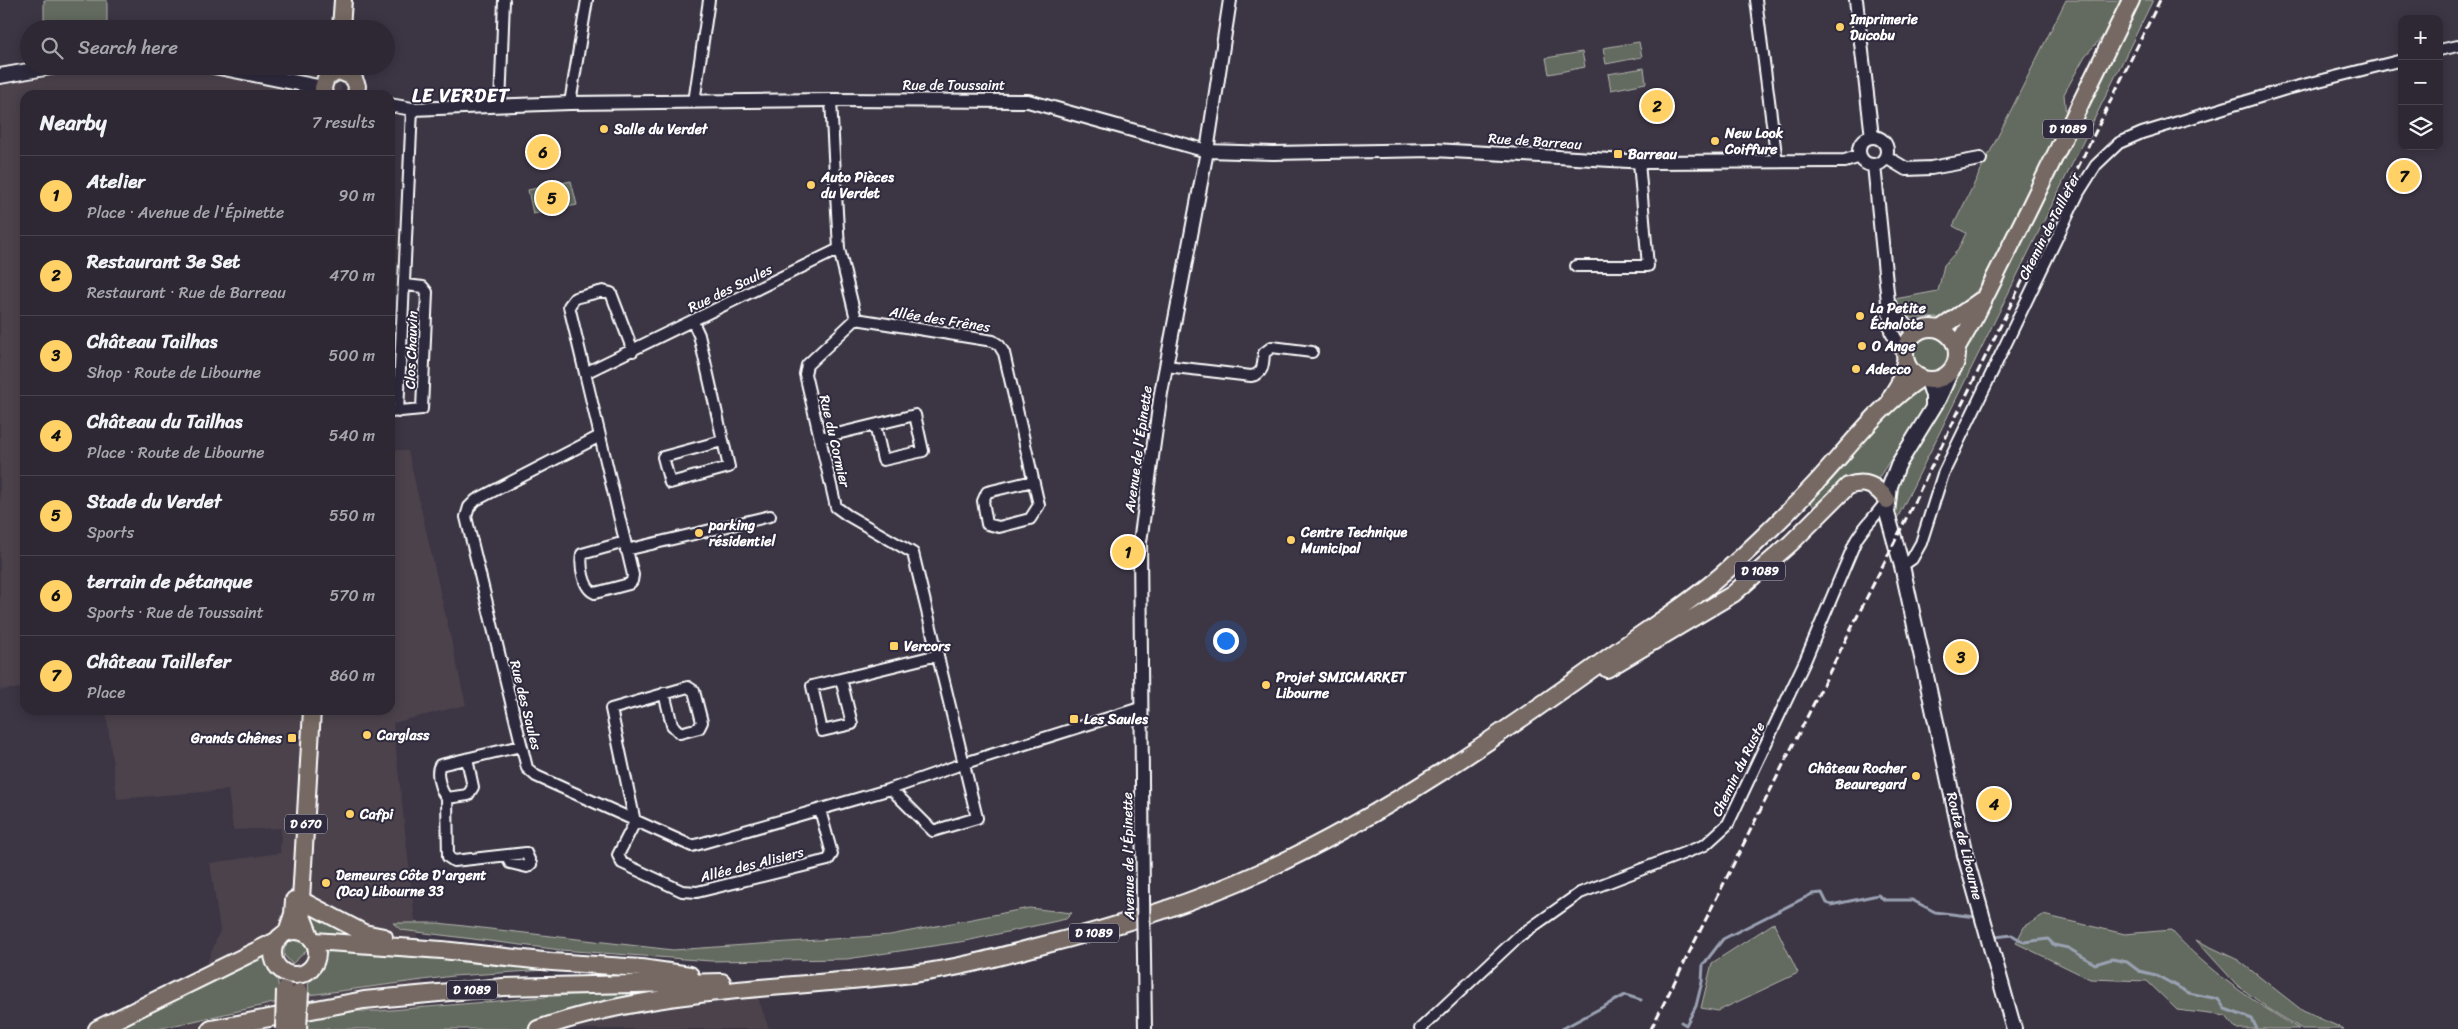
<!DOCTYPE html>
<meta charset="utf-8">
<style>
body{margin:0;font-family:Sriracha,sans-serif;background:#35303b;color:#f1f3f6}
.controls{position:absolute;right:15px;top:15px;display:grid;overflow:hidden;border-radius:10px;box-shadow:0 2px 12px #0003}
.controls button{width:45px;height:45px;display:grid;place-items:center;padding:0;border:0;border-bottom:1px solid #48444e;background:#2d2833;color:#f1f3f6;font:25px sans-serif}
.you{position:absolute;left:1225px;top:640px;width:18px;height:18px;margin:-12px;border:4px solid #fff;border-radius:50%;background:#1a73e8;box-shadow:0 0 0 8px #1a73e833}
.badge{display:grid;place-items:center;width:32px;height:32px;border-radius:50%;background:#ffd166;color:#111;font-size:16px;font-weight:700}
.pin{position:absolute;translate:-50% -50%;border:2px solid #fff;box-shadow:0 1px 5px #0006}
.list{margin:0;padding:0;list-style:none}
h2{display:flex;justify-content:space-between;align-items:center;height:65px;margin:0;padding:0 20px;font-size:21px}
h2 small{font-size:16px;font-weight:400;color:#a7a6ac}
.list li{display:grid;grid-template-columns:32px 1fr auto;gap:15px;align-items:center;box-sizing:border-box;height:80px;padding:0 20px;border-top:1px solid #48444e}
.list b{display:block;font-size:19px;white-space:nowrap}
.list p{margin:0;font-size:16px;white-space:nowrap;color:#a7a6ac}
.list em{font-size:16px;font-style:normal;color:#a7a6ac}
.icon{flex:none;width:28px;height:28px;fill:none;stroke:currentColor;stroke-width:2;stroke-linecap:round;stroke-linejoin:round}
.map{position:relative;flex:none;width:2458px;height:1029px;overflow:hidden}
.search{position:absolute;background:#2d2833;box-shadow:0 2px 12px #0003;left:20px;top:20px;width:375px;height:55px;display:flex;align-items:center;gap:12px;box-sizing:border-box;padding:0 18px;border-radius:28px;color:#a7a6ac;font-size:19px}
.panel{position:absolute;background:#2d2833;box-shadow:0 2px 12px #0003;left:20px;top:90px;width:375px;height:625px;border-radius:15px}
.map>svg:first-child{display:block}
</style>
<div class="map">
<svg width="2458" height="1029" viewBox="0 0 2458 1029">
<rect width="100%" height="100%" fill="#3c3544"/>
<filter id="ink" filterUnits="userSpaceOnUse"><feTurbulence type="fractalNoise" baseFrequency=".02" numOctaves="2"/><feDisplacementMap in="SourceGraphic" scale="10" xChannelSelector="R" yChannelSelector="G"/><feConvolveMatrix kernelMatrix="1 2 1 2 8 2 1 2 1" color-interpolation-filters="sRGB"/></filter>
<g filter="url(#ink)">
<path fill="#4c424c" d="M29 62V66H287L308 69 341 85 340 95H25V688L0 690V66Z
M390 449 408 451 466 705 393 723 425 1008 556 994 754 986 769 1029H181L220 930 210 863 280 853 281 828 233 830 228 790 117 799 106 710H390Z"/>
<path fill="#646b5f" stroke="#b2b5af" d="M44 0H107V29H44Z
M2066 0H2122L2105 34 2085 56 2064 94 2066 117 2009 232 1977 290 1957 311 1939 318H1907L1895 299 1938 291 1944 265 1958 250 1966 233 1953 226Z
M2136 0H2153L1894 525 1892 494 1902 466 1960 365 1962 349Z
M1639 42 1642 57 1606 64 1603 48Z
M1582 52 1585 67 1549 74 1546 58Z
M1644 68 1646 83 1611 90 1608 74Z
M571 181 577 205 533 214 528 190Z
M1908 353a21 21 0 1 1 42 0a21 21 0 1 1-42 0Z
M1912 387 1923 390 1926 395V406L1877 480 1816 509 1809 501 1894 411Z
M1029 908 1072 913 1066 919 966 941 847 959 711 961 561 950 401 930 393 923H438L673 950 890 935Z
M313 912 363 936 323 935 315 931 309 920Z
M2043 915 2125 934 2171 930C2209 972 2251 1000 2299 1029H2236L2226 1016 2177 1010 2147 981 2090 979 2016 943 2024 927Z
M1774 923 1798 973 1718 1011 1701 1008 1712 963Z
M293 940 304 944 308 949 292 964 284 955C284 947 285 943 293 940Z
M2196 940 2238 960 2303 1011 2344 1029H2302L2269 1009 2237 985Z
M338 948 641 976 547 970 453 976 309 995 308 980C312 978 318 975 321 971 329 959 320 953 338 948Z
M266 951C273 975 281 975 278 1002L158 1029H108L250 964 249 959Z
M627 990 628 997 525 1029H305L306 1017 343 1011H380Z"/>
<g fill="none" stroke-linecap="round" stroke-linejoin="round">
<path stroke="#9aa2b3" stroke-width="3" d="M1995 937 2012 935 2024 942 2048 939 2054 945 2068 948 2095 964 2112 959 2127 962 2139 971 2156 975 2189 993 2218 999 2225 1009 2252 1019 2257 1029
M1681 1022 1686 1025 1696 1006 1702 982 1703 965 1723 939 1812 894 1822 893 1827 903 1831 905 1878 895 1885 900H1912L1935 912 1976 917
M1562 1029 1625 995 1641 1000"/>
<defs>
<path id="minor" d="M1756 0 1777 162
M2439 50 2458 46
M831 100 839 249 856 319 807 365 805 374 836 507 847 515 913 553 977 818 933 831 891 789
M694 102 709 0
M570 103 587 0
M500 106 504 0
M839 249 585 373 600 436 476 500 469 507 466 517 527 768 536 776 692 846 891 789 965 763 1140 708
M1576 266H1648L1639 162
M856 319 993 341 999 345 1004 353 1039 505 1030 519 999 527 987 524 983 501 987 492 1033 481
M693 322 699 335 729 467 670 483 663 457 722 441
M1166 366 1251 376C1264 374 1263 364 1264 353L1272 347 1312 352
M585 373 569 306 575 298 603 291 611 293 633 351
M390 412 422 409 427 292 423 287 406 285
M398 412 412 109
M600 436 633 575 632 581 629 584 595 593C583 589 580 565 582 554L625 542
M820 438 915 415 923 451 883 460 875 425
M626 550 770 516
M1902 566 1912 559 1921 543 1943 474 2079 192 2096 165 2119 143 2142 133 2283 90 2402 60
M841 679 852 724 822 731 812 686 938 655
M664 693 672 725 680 733 699 728 702 722 694 691 688 687 611 709 635 822 618 855 622 863 682 891 697 892 828 860 832 854 820 810
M447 798 448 857 454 861 526 853 531 864 527 867 510 863 508 857
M447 798C441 792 435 773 440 765L521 746
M447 798 468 795 473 787 467 759
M1420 1029 1518 937 1580 893 1705 845 1728 824 1805 661 1856 540C1865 525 1877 515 1887 500"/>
<path id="tertiary" d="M1856 0 1872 137
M390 105 412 109 570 103 831 100 1028 101 1207 151 1273 153 1434 150 1646 162 1845 161 1860 156
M1859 151a14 14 0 1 1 28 0a14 14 0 1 1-28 0Z
M1886 157 1906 169 1931 168 1980 159
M1874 165 1891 331 1904 354
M1890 305 1901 321 1915 332
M1143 898 1140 542 1161 393 1207 151 1230 0
M1144 956 1145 1029"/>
<path id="secondary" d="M214 66 323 88
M0 76 56 66
M1951 371 1939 398 1898 465 1890 486 1887 513 1902 566 1965 855 2014 1029
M1928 380 1933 396V407"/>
<path id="primary" d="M341 29 343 0
M324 95 323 88 326 78 339 71 353 77 357 86 356 95
M1905 354a26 26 0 1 1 52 0a26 26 0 1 1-52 0Z
M1940 329 1980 301
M1957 348 1976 315 2028 211 2131 0
M273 953a22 22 0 1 1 44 0a22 22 0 1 1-44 0Z
M287 932 293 914 294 900
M310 936 302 916 301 900 312 710"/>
<path id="trunk" d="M1891 397 1899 384 1905 362
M1607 669 1733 594 1791 543 1848 486C1865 480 1876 485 1887 500
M301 900 364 933 384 937
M314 941 442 950 552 962 641 968 690 975
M97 1029 276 941
M211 1029 364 1000 503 987 722 982
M538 1029C658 987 787 989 912 974 954 969 995 958 1036 947 1112 928 1189 905 1261 872 1382 817 1502 734 1610 656 1648 629 1690 603 1725 572 1756 544 1786 515 1815 484 1849 448 1879 405 1921 378"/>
</defs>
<use href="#minor" stroke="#fff" stroke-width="14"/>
<use href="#tertiary" stroke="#fff" stroke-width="16"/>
<use href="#secondary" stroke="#fff" stroke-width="18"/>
<use href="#primary" stroke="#fff" stroke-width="20"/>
<use href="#trunk" stroke="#fff" stroke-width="20"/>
<use href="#minor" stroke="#2f2a3d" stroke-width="10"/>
<use href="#tertiary" stroke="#2f2a3d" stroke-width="12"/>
<use href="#secondary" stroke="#2f2a3d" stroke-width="14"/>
<use href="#primary" stroke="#766964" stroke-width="16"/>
<use href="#trunk" stroke="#766964" stroke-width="16"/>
<path stroke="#fff" stroke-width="3" stroke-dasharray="8 4" stroke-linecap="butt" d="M1651 1029 1895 541 2160 0"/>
<defs>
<path id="tertiary-bridge" d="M1143 898 1144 956"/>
<path id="primary-bridge" d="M284 1029 285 990
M298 1029 300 992"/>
</defs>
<use href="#tertiary-bridge" stroke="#fff" stroke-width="16" stroke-linecap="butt"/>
<use href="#primary-bridge" stroke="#fff" stroke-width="20" stroke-linecap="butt"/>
<use href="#tertiary-bridge" stroke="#2f2a3d" stroke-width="12"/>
<use href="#primary-bridge" stroke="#766964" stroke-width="16"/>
</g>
</g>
<g fill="#ffd166" stroke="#2f2a3d" stroke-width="2">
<circle cx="1840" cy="27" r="5"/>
<circle cx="604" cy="129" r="5"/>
<circle cx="1715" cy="141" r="5"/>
<rect x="1613" y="149" width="10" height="10" rx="2.5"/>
<circle cx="811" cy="185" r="5"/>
<circle cx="1860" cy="316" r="5"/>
<circle cx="1862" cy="346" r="5"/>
<circle cx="1856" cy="369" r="5"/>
<circle cx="699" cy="533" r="5"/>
<circle cx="1291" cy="540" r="5"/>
<rect x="889" y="641" width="10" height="10" rx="2.5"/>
<circle cx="1266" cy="685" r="5"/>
<rect x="1069" y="714" width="10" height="10" rx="2.5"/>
<circle cx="367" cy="735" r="5"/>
<rect x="287" y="733" width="10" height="10" rx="2.5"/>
<circle cx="1916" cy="776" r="5"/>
<circle cx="350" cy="814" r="5"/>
<circle cx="326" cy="883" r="5"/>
</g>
<g text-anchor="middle" stroke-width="4" stroke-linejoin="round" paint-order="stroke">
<g fill="#2f2a3d" stroke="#c1bfc5" stroke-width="1">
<rect x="2043" y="119.5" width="50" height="19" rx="4"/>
<rect x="1735" y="561.5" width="50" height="19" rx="4"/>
<rect x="285" y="814.5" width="42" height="19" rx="4"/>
<rect x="1069" y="923.5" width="50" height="19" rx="4"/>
<rect x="447" y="980.5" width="50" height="19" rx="4"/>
</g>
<g font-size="12" font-weight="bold" fill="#fff">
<text x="2068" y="133">D 1089</text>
<text x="1760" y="575">D 1089</text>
<text x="306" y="828">D 670</text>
<text x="1094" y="937">D 1089</text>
<text x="472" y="994">D 1089</text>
</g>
<g font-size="14" font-weight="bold" fill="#fff" stroke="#2f2a3d" text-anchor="start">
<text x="1850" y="24">Imprimerie<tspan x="1850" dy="16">Ducobu</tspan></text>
<text x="614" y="134">Salle du Verdet</text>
<text x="1725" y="138">New Look<tspan x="1725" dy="16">Coiffure</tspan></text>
<text x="1628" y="159">Barreau</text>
<text x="821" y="182">Auto Pièces<tspan x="821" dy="16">du Verdet</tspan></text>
<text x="1870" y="313">La Petite<tspan x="1870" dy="16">Échalote</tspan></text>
<text x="1872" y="351">O Ange</text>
<text x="1866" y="374">Adecco</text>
<text x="709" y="530">parking<tspan x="709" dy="16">résidentiel</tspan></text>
<text x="1301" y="537">Centre Technique<tspan x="1301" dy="16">Municipal</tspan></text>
<text x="904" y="651">Vercors</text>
<text x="1276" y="682">Projet SMICMARKET<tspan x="1276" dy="16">Libourne</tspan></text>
<text x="1084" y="724">Les Saules</text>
<text x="377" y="740">Carglass</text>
<text x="282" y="743" text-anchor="end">Grands Chênes</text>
<text x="1906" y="773" text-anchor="end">Château Rocher<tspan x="1906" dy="16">Beauregard</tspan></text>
<text x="360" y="819">Cafpi</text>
<text x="336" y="880">Demeures Côte D'argent<tspan x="336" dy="16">(Dca) Libourne 33</tspan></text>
</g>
<g font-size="14" fill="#fff" stroke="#2f2a3d">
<text x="954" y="90">Rue de Toussaint</text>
<text transform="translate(1535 141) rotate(4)" y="5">Rue de Barreau</text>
<text transform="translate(2049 226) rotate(-63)" y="5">Chemin de Taillefer</text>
<text transform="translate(730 288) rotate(-26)" y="5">Rue des Saules</text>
<text transform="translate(940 319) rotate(9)" y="5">Allée des Frênes</text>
<text transform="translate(411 350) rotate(-88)" y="5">Clos Chauvin</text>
<text transform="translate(835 441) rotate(77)" y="5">Rue du Cormier</text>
<text transform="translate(1138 449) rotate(-82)" y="5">Avenue de l'Épinette</text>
<text transform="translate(526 705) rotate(76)" y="5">Rue des Saules</text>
<text transform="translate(1738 769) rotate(-64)" y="5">Chemin du Ruste</text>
<text transform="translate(1965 846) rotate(76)" y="5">Route de Libourne</text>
<text transform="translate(1128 856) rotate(-91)" y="5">Avenue de l'Épinette</text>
<text transform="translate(752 864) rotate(-14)" y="5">Allée des Alisiers</text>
</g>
<g font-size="19" font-weight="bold" letter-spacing="1" fill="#fff" stroke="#2f2a3d">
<text x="461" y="102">LE VERDET</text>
</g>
</g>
</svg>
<div class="controls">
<button>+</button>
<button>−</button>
<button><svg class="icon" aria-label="layers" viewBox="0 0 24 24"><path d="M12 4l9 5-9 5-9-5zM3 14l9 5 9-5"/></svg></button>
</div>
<div class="you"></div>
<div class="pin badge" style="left:1128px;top:552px">1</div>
<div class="pin badge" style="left:1657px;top:106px">2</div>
<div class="pin badge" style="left:1961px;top:657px">3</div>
<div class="pin badge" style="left:1994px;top:804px">4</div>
<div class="pin badge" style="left:552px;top:198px">5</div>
<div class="pin badge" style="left:543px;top:152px">6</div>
<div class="pin badge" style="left:2404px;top:176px">7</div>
<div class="search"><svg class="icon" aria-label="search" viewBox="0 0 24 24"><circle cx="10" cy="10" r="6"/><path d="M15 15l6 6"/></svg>Search here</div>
<section class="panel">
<h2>Nearby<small>7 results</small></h2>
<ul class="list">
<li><span class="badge">1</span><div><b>Atelier</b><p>Place · Avenue de l'Épinette</p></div><em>90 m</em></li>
<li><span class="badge">2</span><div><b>Restaurant 3e Set</b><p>Restaurant · Rue de Barreau</p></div><em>470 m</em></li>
<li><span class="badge">3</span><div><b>Château Tailhas</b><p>Shop · Route de Libourne</p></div><em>500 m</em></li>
<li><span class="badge">4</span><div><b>Château du Tailhas</b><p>Place · Route de Libourne</p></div><em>540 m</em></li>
<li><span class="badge">5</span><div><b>Stade du Verdet</b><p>Sports</p></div><em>550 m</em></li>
<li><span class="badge">6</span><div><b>terrain de pétanque</b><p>Sports · Rue de Toussaint</p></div><em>570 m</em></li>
<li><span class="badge">7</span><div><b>Château Taillefer</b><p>Place</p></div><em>860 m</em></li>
</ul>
</section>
</div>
